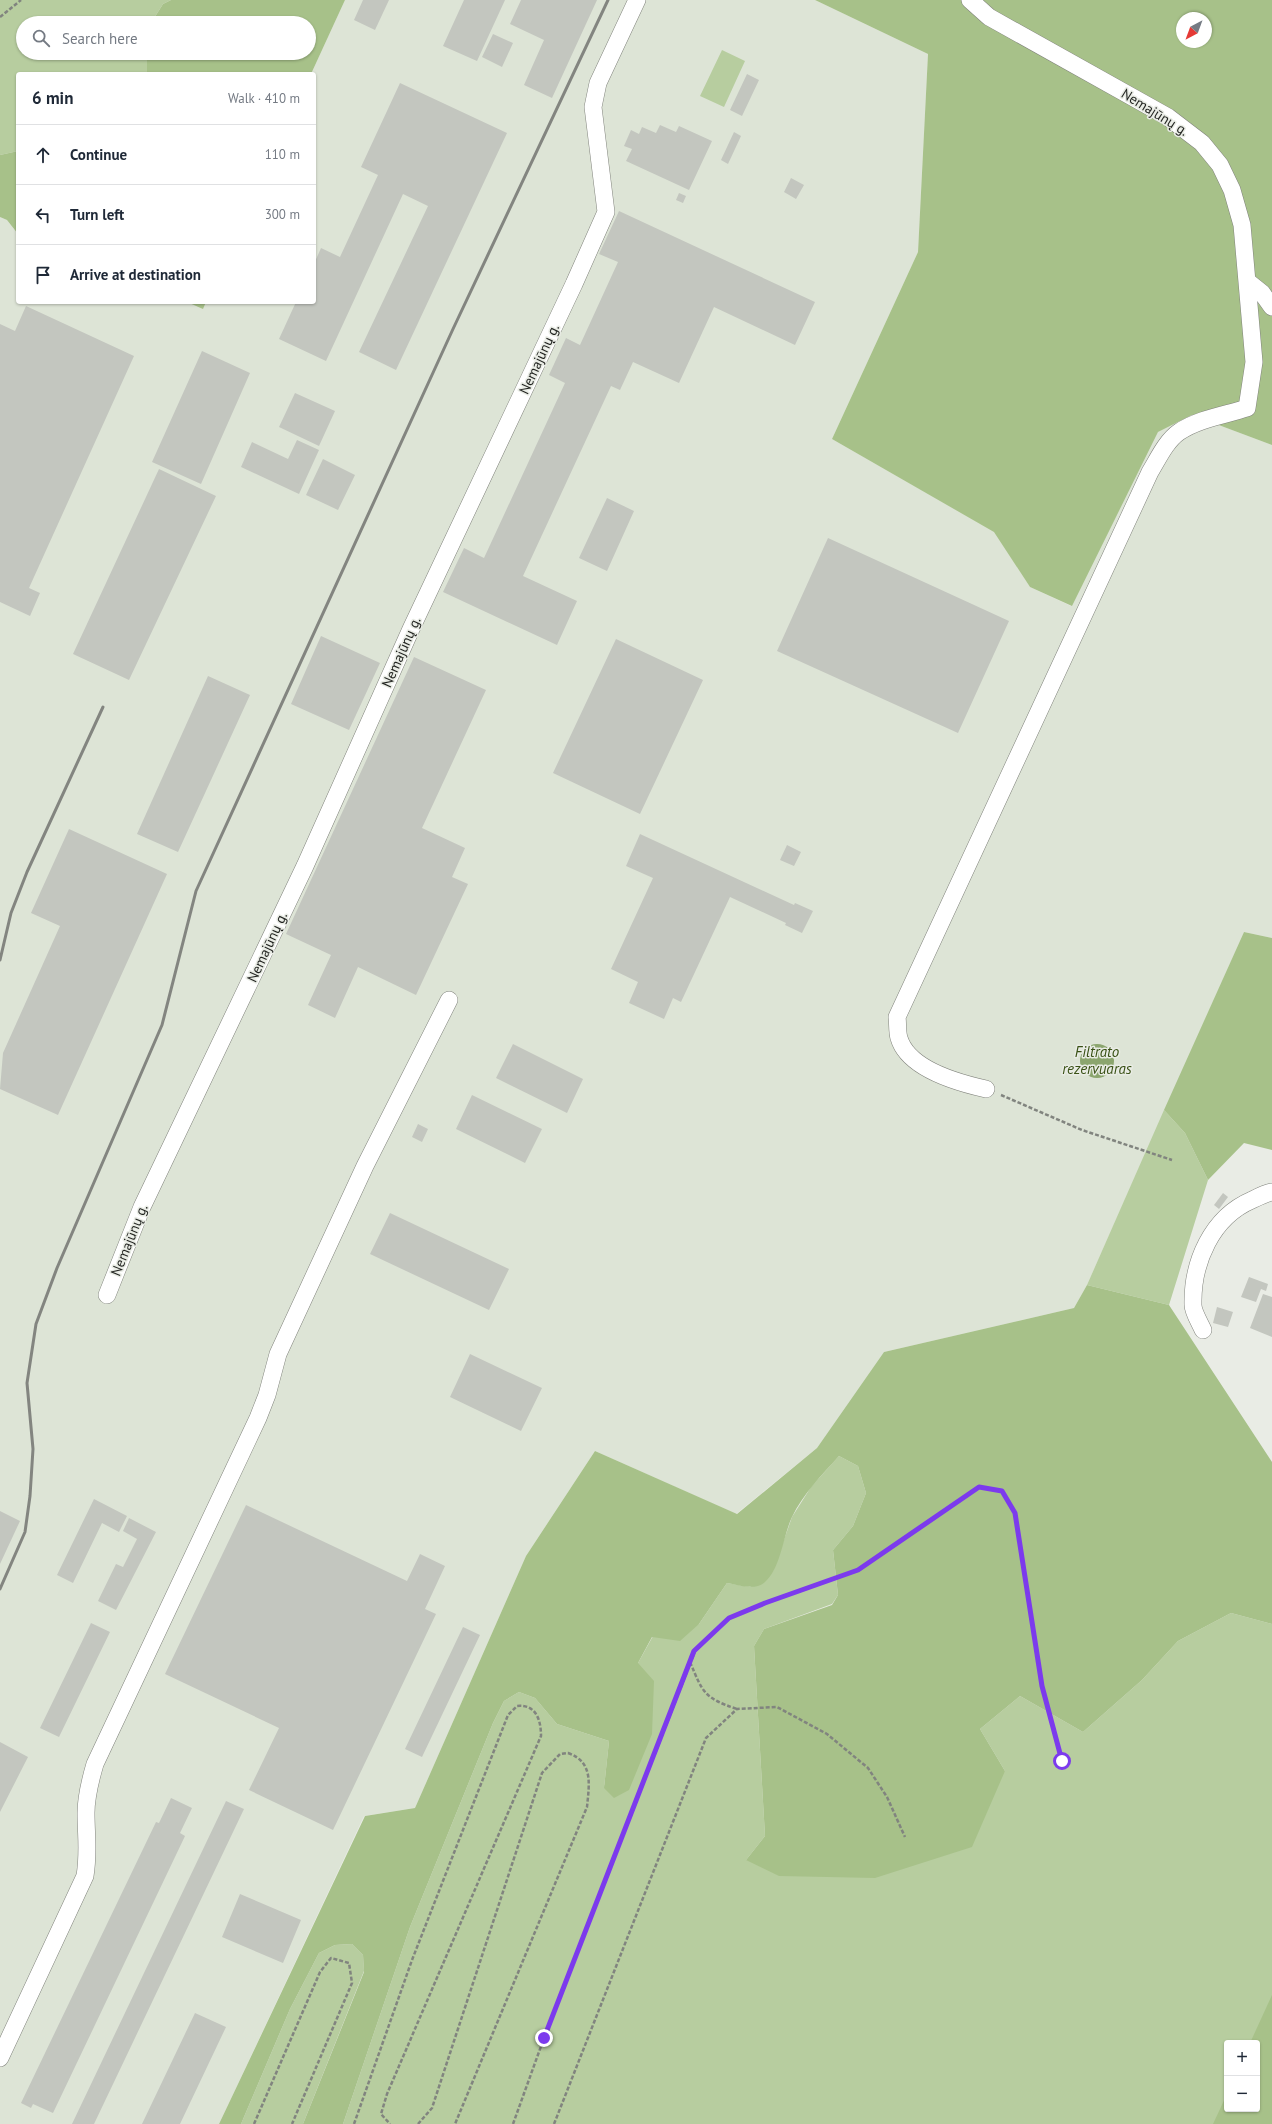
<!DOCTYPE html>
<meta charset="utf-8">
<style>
body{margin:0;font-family:"PT Sans",sans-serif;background:#f6f6f7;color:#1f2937}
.controls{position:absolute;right:12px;bottom:12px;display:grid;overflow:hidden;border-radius:4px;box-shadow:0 1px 3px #0004}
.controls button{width:36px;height:36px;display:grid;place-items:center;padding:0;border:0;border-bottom:1px solid #e0e1e3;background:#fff;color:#1f2937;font:20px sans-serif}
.compass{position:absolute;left:1176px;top:12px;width:36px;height:36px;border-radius:50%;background:#fff;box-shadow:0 1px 3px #0004;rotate:221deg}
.stop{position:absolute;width:12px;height:12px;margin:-9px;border:3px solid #7c3aed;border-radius:50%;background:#fff}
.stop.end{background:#7c3aed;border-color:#fff;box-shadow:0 1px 4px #0008}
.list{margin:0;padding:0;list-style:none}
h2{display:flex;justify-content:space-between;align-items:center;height:52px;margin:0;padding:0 16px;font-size:17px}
h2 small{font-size:13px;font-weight:400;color:#747a83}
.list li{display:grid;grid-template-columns:26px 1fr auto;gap:12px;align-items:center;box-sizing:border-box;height:60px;padding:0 16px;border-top:1px solid #e0e1e3}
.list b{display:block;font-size:15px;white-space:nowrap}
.list em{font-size:13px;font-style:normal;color:#747a83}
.icon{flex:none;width:22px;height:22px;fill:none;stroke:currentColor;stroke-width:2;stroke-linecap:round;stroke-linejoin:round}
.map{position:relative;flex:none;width:1272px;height:2124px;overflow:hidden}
.search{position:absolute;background:#fff;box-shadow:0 1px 3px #0004;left:16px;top:16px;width:300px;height:44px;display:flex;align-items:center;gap:10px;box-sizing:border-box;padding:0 14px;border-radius:22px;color:#747a83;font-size:15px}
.panel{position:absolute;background:#fff;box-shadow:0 1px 3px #0004;left:16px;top:72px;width:300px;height:232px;border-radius:4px}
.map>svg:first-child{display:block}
</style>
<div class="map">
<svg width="1272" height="2124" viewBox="0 0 1272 2124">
<rect width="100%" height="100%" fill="#e9ece5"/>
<path fill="#dde4d6" d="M345 0H815L928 54 918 252 832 439 995 532 1030 587 1071 606 1158 432 1192 415 1272 445V938L1244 932 1087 1285 1074 1308 884 1352 817 1448 736 1514 595 1451 526 1556 415 1808 364 1816 219 2124H0V217L7 220 18 234V302H187L203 308 206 302H314V74H311Z"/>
<path fill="#b7cd9f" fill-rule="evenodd" d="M0 0H171L163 4 151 23H23V53H147V74H18V151L0 155Z
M722 50 745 61 724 107 700 96Z
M1164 1110 1185 1133 1208 1180 1169 1305 1087 1285Z
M839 1456 858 1466 866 1493 853 1526 833 1550 838 1595 832 1604 764 1629 754 1646 765 1836 746 1860 1005 1771 980 1729 1020 1696 1083 1732 1142 1680 1178 1641 1231 1613 1272 1624V2124H343L410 1927 493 1723 504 1701 519 1692 535 1698 557 1724 609 1741 604 1788 638 1663 653 1636 699 1624 727 1583 750 1587 773 1571 792 1517 811 1487ZM1227 2043H1257V2109H1227Z
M352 1944 363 1955 364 1971 303 2124H241L290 2009 319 1953 335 1945Z"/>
<path fill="#a7c189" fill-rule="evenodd" d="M171 0H345L311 74H147V53H309V23H151L163 4Z
M815 0H1272V445L1192 415 1158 432 1072 606 1030 587 994 532 832 439 918 252 928 54ZM1182 18H1206V42H1182Z
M18 151V234L7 220 0 217V155Z
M187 302H206L203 309Z
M1244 932 1272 938V1150L1244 1143 1208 1180 1185 1133 1164 1110Z
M1087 1285 1169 1305 1272 1462V1624L1231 1613 1178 1641 1142 1680 1083 1732 1020 1696 980 1729 1005 1771 972 1847 875 1878 779 1876 746 1860 765 1836 754 1646 764 1629 832 1605 838 1595 833 1550 853 1526 866 1493 858 1466 839 1456C822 1475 803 1494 792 1517 783 1536 781 1568 765 1582 756 1591 738 1585 727 1583L699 1624 680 1641 652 1637 638 1663 654 1681 652 1734 629 1790 614 1798 604 1788 609 1741 557 1724 535 1698 519 1692 504 1701 493 1723 410 1927 343 2124H303L364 1972 363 1955 352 1944 335 1945 319 1953 290 2009 241 2124H219L365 1816 415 1808 526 1556 595 1451 737 1514 817 1448 884 1352 1074 1308Z
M1272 1995V2124H1213L1227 2094V2109H1257V2043H1250Z"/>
<path fill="#8ba56e" d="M1080 1061a17 17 0 1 1 34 0a17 17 0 1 1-34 0Z"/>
<path fill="#c3c6bf" d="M363 0H389L375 30 354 20Z
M464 0H505L477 61 443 46Z
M521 0H597L552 98 524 85 544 40 510 24Z
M493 34 513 43 502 67 482 57Z
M747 74 759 80 742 116 730 110Z
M400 83 507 133 396 370 359 352 428 206 403 194 326 361 279 339 296 302H314V264L321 248 340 257 378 175 361 167Z
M660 125 676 132 679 126 712 141 689 190 626 161 632 149 624 146 631 130 639 134 642 127 656 133Z
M734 132 741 136 728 164 721 160Z
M791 178 804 185 796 199 784 192Z
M679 193 686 196 683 203 676 200Z
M619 211 815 302 795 345 714 307 679 383 633 362 620 390 611 386 523 576 577 601 557 645 443 592 464 548 484 558 565 383 549 375 566 338 580 345 618 262 599 254Z
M26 306 134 356 29 588 40 593 30 616 0 602V324L15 331Z
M202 351 250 373 201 484 152 462Z
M295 393 335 411 319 446 279 427Z
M297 440 319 450 299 494 241 467 252 442 288 459Z
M323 459 355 475 338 510 306 495Z
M159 469 216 496 129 680 73 654Z
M607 498 634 511 607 571 579 558Z
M828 538 1009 621 958 733 777 651Z
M321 636 380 663 349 730 291 704Z
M616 639 703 680 640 814 553 773Z
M414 657 486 690 422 828 465 848 452 877 468 884 416 995 358 967 335 1018 308 1005 331 955 286 934Z
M208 676 250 695 178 852 137 834Z
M69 829 167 874 58 1115 0 1089 3 1053 60 926 31 913Z
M640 834 794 905 795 903 813 911 802 933 785 925 786 923 730 897 681 1002 673 998 664 1019 629 1003 638 982 611 969 653 878 626 866Z
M787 845 801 852 794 866 780 860Z
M513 1044 583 1079 567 1113 496 1078Z
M472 1095 542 1129 525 1163 456 1129Z
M418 1124 428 1129 422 1142 412 1137Z
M1223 1193 1228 1197 1219 1209 1214 1205Z
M390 1213 509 1269 489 1310 370 1254Z
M1249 1277 1268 1284 1266 1291 1261 1289 1256 1302 1241 1297Z
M1263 1294 1272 1297V1337L1250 1328Z
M1217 1307 1233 1312 1228 1327 1213 1323Z
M470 1354 542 1388 521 1431 450 1397Z
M94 1499 127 1516 119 1532 102 1523 73 1583 57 1575Z
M246 1505 407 1581 420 1554 445 1566 425 1609 436 1614 333 1830 249 1790 279 1728 165 1674Z
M0 1511 20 1521 0 1564Z
M129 1518 156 1532 116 1610 98 1601 116 1564 123 1567 137 1539 123 1531Z
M91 1623 110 1632 59 1737 40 1728Z
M463 1627 480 1635 422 1757 405 1749Z
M0 1742 28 1757 0 1812Z
M171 1798 192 1808 180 1833 185 1836 53 2113 33 2104 31 2108 21 2103 156 1822 159 1823Z
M226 1801 244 1809 94 2124H72Z
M240 1894 301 1920 283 1963 222 1937Z
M195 2013 226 2027 180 2124H142Z"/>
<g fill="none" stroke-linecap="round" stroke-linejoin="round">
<defs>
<path id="minor" d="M970 0 989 17 1168 117 1202 143 1220 165 1232 190 1242 225 1254 362 1247 408C1225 415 1198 419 1179 432 1166 441 1158 459 1150 472L897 1017C898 1023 897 1032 899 1038 908 1069 959 1083 986 1089
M1247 281 1262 293 1272 307
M107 1295 142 1207 305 866 411 629 574 284 606 212 593 107 598 83 637 0
M1203 1330C1200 1323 1193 1312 1193 1305 1192 1262 1212 1217 1252 1200 1258 1197 1266 1193 1272 1192
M0 2058 85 1876C89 1851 86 1837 86 1813 86 1796 90 1781 95 1764L258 1418 267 1395 278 1354 365 1166 449 1000"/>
</defs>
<use href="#minor" stroke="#80837c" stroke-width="18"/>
<path stroke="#81847f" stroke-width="2.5" stroke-dasharray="4 2" stroke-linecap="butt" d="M0 17 21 0
M1001 1095 1082 1130 1172 1160
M690 1662C703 1693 704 1698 737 1709
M254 2124 320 1972 331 1958 349 1963 352 1983 292 2124
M354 2124 412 1960 508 1715 517 1706C536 1704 541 1720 541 1736L387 2094 381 2114 390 2124
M418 2124 432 2108 542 1773 560 1754 568 1753C594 1762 589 1785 587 1807L455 2124
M513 2124 544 2038 695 1651 729 1618 765 1603 858 1570 979 1487 1002 1491 1015 1513 1042 1686 1062 1761
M554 2124 706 1738 737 1709 777 1707 827 1734 868 1768 887 1797 905 1837"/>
<use href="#minor" stroke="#fff" stroke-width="17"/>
<path stroke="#838580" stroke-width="3" d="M0 960 11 913 27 872 103 707
M0 1589 25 1532 30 1496 33 1449 27 1383 36 1324 57 1268 162 1025 196 891 453 329 608 0"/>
</g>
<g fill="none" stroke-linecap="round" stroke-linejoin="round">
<path stroke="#7c3aed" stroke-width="5" d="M544 2038 694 1651 729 1618 765 1603 858 1570 979 1487 1002 1491 1015 1513 1042 1686 1062 1761"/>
</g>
<g text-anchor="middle" stroke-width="3" stroke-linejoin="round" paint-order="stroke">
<g font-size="14" fill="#1f211e" stroke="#e9ece5">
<text transform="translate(1155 112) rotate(32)" y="5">Nemajūnų g.</text>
<text transform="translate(539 359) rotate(-65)" y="5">Nemajūnų g.</text>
<text transform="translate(401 652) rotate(-66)" y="5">Nemajūnų g.</text>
<text transform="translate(267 947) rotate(-65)" y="5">Nemajūnų g.</text>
<text transform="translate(129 1240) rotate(-68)" y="5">Nemajūnų g.</text>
</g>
<g font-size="15" font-style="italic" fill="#395115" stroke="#e9ece5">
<text x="1097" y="1057">Filtrato<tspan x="1097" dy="17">rezervuaras</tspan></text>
</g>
</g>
</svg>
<div class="controls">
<button>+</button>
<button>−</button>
</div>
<svg class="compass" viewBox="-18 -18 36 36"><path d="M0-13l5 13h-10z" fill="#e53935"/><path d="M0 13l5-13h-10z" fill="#747a83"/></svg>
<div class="stop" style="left:1062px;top:1761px"></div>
<div class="stop end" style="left:544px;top:2038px"></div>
<div class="search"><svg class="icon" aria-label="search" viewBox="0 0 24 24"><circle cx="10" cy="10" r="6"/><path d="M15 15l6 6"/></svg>Search here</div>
<section class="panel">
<h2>6 min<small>Walk · 410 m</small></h2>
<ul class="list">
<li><svg class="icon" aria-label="ahead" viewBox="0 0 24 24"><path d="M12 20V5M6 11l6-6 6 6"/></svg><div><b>Continue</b></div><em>110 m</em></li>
<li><svg class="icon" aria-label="left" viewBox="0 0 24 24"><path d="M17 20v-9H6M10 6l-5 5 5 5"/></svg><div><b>Turn left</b></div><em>300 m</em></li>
<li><svg class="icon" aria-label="arrive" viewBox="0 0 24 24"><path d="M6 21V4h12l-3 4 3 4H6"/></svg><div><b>Arrive at destination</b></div></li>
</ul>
</section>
</div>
